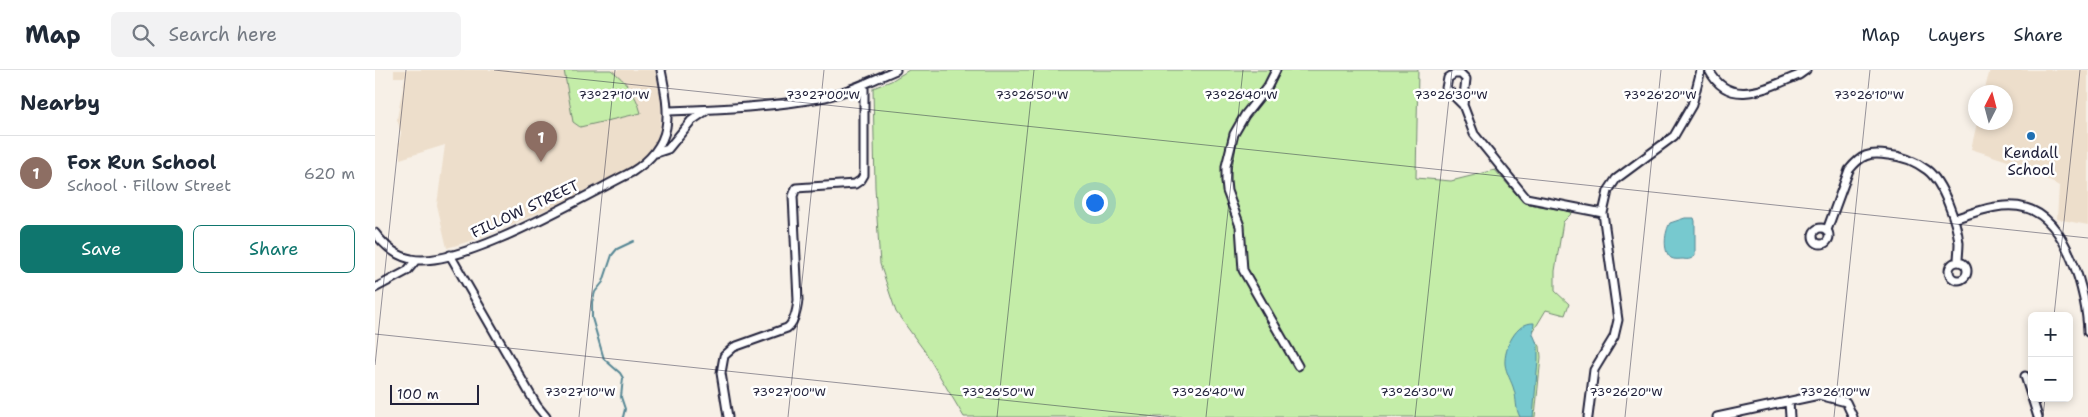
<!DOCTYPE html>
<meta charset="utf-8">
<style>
body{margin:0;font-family:"Shantell Sans",sans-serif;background:#f2f2f3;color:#1f2937}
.controls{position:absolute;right:15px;bottom:15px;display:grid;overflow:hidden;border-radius:8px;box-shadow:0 2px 8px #0003}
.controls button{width:45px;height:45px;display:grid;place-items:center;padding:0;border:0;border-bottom:1px solid #e0e1e3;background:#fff;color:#1f2937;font:25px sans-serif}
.compass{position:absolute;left:1593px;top:15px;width:45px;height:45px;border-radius:50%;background:#fff;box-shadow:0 2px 8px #0003;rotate:6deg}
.scale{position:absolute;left:15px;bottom:12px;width:89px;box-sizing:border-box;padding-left:5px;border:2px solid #22223b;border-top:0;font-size:14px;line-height:18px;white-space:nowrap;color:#22223b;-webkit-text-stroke:4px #fff;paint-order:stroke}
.you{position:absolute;left:719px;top:132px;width:18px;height:18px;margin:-12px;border:4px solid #fff;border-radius:50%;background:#1a73e8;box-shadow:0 0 0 8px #1a73e833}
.badge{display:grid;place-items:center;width:32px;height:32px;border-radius:50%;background:#0f766e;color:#fff;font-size:16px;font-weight:700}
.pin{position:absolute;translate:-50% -41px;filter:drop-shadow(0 1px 2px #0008)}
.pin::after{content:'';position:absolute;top:26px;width:18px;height:15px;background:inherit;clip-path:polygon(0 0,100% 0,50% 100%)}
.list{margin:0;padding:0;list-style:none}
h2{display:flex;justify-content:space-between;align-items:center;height:65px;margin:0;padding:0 20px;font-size:21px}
h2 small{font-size:16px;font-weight:400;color:#747a83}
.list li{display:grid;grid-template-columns:32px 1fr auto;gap:15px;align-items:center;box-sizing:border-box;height:75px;padding:0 20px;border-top:1px solid #e0e1e3}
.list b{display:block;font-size:19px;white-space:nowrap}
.list p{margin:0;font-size:16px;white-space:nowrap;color:#747a83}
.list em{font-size:16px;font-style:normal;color:#747a83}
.actions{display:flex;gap:10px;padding:15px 20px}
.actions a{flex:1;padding:11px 0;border:1px solid #0f766e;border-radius:8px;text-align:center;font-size:18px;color:#0f766e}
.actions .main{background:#0f766e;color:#fff}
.icon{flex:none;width:28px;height:28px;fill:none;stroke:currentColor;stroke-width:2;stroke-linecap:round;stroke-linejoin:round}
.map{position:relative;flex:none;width:1713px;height:347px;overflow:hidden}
header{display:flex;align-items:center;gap:30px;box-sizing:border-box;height:70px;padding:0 25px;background:#fff;border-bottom:1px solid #e0e1e3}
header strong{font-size:24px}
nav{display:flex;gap:28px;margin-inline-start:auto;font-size:18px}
.search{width:350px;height:45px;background:#f2f2f3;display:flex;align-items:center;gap:12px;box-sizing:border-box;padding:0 18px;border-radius:8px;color:#747a83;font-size:19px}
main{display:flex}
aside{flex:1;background:#fff}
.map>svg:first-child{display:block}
</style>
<header>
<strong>Map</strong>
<div class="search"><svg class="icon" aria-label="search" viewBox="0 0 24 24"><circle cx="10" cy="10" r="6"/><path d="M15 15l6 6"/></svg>Search here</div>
<nav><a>Map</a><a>Layers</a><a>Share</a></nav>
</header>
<main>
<aside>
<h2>Nearby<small></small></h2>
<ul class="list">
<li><span class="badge" style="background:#8d6e63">1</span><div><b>Fox Run School</b><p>School · Fillow Street</p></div><em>620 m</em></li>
</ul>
<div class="actions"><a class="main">Save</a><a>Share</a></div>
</aside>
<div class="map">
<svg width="1713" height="347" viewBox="0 0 1713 347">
<rect width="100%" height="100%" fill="#f7f0e7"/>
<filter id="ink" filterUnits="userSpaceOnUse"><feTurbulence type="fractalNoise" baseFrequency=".02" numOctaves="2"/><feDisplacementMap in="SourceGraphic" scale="10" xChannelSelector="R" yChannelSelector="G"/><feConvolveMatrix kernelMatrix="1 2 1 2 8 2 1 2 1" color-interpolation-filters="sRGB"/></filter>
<g filter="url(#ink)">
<path fill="#eddecb" d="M19 0H280L287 31 285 57 281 72 271 85 261 95 182 135 102 169 72 178 62 135 70 75 25 89 24 72 26 63 22 49 30 7H19Z
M1615 0H1713V155L1682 149 1684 116 1645 95 1596 79 1602 53 1630 52V22H1609Z"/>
<path fill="#c4eda8" stroke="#738872" d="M189 0H236C251 11 261 24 266 43L205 57 198 52Z
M534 0H1043L1041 108 1076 111 1120 100 1149 133 1198 142 1188 152 1180 201V221L1194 234 1190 245 1171 240 1156 265 1165 276 1166 287 1160 347H589L551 283 521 242 505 194 500 117 498 18 516 11Z"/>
<path fill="#77c9cf" stroke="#558694" d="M1310 148H1319L1320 151V186C1316 189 1314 190 1308 189 1305 189 1299 190 1296 188 1287 181 1290 161 1295 153Z
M1159 253 1158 264 1163 276V290L1158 347H1145C1140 338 1142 330 1139 320 1137 312 1131 303 1130 294 1129 278 1141 252 1159 253Z"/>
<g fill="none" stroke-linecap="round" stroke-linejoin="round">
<path stroke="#558694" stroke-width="2" d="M248 347 250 339 246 327 248 308 245 303 229 289 217 248V232L220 222 228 212 237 185 242 179 259 171"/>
<defs>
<path id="minor" d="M901 0 893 16 870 45 859 64 851 96V111L852 121 865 156 868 200 923 296
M1334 0C1355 40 1393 17 1424 5L1431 0
M1088 35 1071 18 1073 8 1079 4H1086L1091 9 1088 35 1099 64 1151 128 1228 143
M293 41C345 39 399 37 450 27 474 22 498 10 521 0
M281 83 293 79 316 51 332 40
M1579 149C1601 142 1627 131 1651 138 1692 149 1712 224 1713 262
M1438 166a8 8 0 1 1 16 0a8 8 0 1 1-16 0Z
M1452 160 1474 100C1486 85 1494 82 1513 85 1527 86 1540 91 1552 100 1568 112 1582 153 1584 173 1584 179 1583 186 1583 192
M0 163C9 175 21 186 36 189 84 200 211 125 257 102 300 75 295 44 286 0
M75 185 162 336 171 347
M1574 201a9 9 0 1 1 18 0a9 9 0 1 1-18 0Z
M0 218 32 201 41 190
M1650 306 1657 328
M1657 328 1663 347
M1414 332 1415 347
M353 347 346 303 349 286 359 277 412 258C420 252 422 240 423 230L418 126 421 118 480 114 486 110 489 105V14
M1213 347 1219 300 1239 267 1243 250 1228 143 1233 121 1241 109 1299 66 1317 35 1326 0
M1342 347 1444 325 1471 332 1478 347"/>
</defs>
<use href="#minor" stroke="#22223b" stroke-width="11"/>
<use href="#minor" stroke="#fff" stroke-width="7"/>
</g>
</g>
<path fill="none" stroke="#22223b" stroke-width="1" stroke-opacity="0.45" d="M119 0 1713 168M1679 246 1705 0M0 264 789 347M0 295 31 0M204 347 240 0M413 347 449 0M622 347 659 0M831 347 868 0M1040 347 1077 0M1250 347 1286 0M1459 347 1495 0M1668 347 1670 328"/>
<circle fill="#1f6fb2" stroke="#fff" stroke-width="2" cx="1656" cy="66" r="5"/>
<g text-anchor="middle" stroke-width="5" stroke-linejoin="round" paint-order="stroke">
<g font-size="15" fill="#22223b" stroke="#fff">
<text x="1656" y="88">Kendall<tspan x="1656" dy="17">School</tspan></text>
</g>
<g font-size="15" fill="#22223b" stroke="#fff">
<text transform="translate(150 139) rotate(-25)" y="5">FILLOW STREET</text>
</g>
</g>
<g font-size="12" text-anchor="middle" fill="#22223b" stroke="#fff" stroke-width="5" stroke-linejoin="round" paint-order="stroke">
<text x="239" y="29">73°27'10"W</text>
<text x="448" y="29">73°27'00"W</text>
<text x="657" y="29">73°26'50"W</text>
<text x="866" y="29">73°26'40"W</text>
<text x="1076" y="29">73°26'30"W</text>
<text x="1285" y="29">73°26'20"W</text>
<text x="1494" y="29">73°26'10"W</text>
<text x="205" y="326">73°27'10"W</text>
<text x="414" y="326">73°27'00"W</text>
<text x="623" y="326">73°26'50"W</text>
<text x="833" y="326">73°26'40"W</text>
<text x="1042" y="326">73°26'30"W</text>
<text x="1251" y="326">73°26'20"W</text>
<text x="1460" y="326">73°26'10"W</text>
</g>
</svg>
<div class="controls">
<button>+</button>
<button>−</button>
</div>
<svg class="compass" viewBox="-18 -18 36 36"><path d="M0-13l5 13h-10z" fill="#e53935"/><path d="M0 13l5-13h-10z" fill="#747a83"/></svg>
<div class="scale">100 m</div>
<div class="you"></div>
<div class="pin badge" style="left:166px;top:92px;background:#8d6e63">1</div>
</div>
</main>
